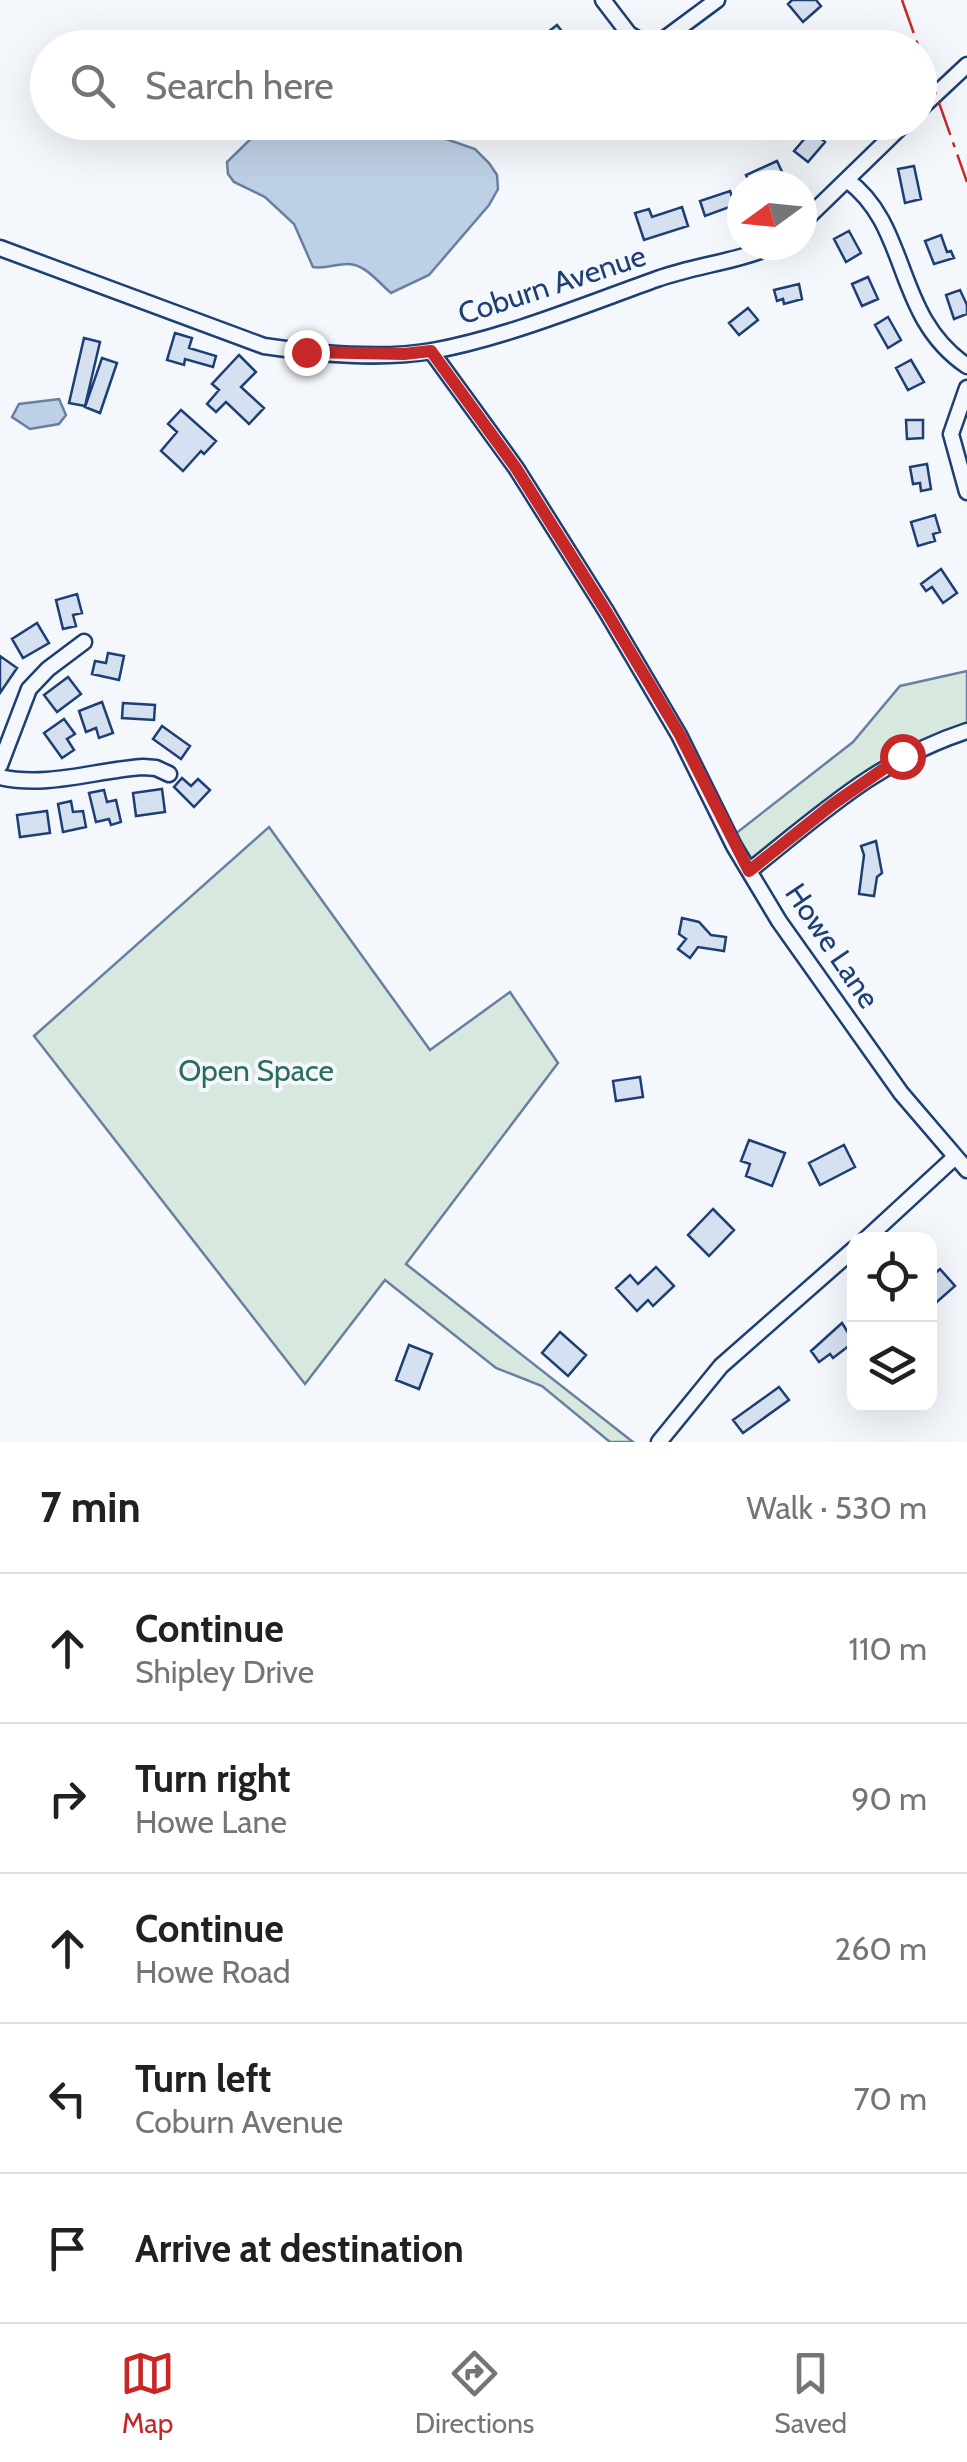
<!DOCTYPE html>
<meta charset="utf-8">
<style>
body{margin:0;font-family:Cabin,sans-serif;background:#f2f2f2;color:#202124}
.controls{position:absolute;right:30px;bottom:30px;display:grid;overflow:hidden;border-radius:20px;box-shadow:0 10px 40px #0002}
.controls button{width:90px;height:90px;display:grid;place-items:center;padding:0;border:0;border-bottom:2px solid #e0e0e0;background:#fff;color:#202124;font:50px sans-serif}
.compass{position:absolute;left:727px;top:170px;width:90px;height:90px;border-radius:50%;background:#fff;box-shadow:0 10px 40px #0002;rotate:255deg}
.stop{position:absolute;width:30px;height:30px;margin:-22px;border:8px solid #c62828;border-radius:50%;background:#fff}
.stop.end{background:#c62828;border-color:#fff;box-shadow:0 2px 10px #0008}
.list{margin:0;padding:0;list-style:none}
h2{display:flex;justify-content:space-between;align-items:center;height:130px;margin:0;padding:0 40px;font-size:42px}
h2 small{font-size:32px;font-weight:400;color:#757577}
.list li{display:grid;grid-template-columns:65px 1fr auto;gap:30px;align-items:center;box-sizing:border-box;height:150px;padding:0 40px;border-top:2px solid #e0e0e0}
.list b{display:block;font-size:38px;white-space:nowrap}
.list p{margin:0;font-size:32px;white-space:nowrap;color:#757577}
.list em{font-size:32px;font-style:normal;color:#757577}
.icon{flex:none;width:55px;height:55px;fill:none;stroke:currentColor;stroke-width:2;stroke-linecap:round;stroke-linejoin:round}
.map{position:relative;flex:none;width:967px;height:1442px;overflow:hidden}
.search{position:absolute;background:#fff;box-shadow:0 10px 40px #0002;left:30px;right:30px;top:30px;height:110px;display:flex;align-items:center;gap:25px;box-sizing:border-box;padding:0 35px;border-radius:55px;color:#757577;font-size:38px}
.sheet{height:880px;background:#fff}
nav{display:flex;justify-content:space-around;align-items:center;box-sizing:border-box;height:140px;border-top:2px solid #e0e0e0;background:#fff;font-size:28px;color:#757577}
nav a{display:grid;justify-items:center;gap:5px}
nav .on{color:#c62828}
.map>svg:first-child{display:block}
</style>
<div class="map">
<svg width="967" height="1442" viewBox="0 0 967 1442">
<rect width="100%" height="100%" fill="#f4f7fb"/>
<path fill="#d7e8df" stroke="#687fa3" stroke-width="2.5" d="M967 671V731L914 750 749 871 730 838 853 742 900 686Z
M269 827 430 1050 510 992 558 1063 406 1264 633 1442H610L542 1386 496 1368 385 1280 305 1384 34 1036Z"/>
<path fill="#bed0e5" stroke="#687fa3" stroke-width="2.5" d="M268 122 400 123 475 149 489 163 497 175 498 189 489 205 429 275 391 293C379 283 365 264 348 264 335 264 326 269 313 267L294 224 265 197 234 182 228 174 227 162Z
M59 399 66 415 59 424 30 429 12 417 19 404Z"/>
<path fill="#d5e0f0" stroke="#1d3f73" stroke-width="2.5" d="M792 0H816L821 6 803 22 788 4Z
M557 25 575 48H546L539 39Z
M751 32 760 48H727V46Z
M812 130 825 142 808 162 794 151Z
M777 161 784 176 763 185H751L746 175Z
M914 166 921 199 905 203 898 169Z
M730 191 735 205 705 216 700 201Z
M682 207 688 226 644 240 635 213 649 209 652 217Z
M849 231 861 253 846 262 834 239Z
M941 235 947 252 951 251 954 258 934 264 925 241Z
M868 277 878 299 862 306 852 284Z
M799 284 802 299 784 304 783 299 777 301 774 290Z
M960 290 967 305V314L954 319 946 295Z
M748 308 758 320 739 335 729 323Z
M888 317 901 340 888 348 875 325Z
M175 333 192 338 189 348 216 356 213 367 185 359 184 365 167 360Z
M84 338 100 342 85 406 69 403Z
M239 355 256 372 241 387 264 408 249 424 226 402 216 412 207 404 219 390 212 384Z
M102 358 117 363 100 413 85 407Z
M911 360 924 382 908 390 896 368Z
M181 410 216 441 204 454 201 451 183 471 161 451 177 432 168 424Z
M906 420H923V438L907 439Z
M927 464 931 489 921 491 920 483 913 484 910 467Z
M935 515 940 532 933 534 935 541 918 546 911 522Z
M941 569 957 593 943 603 932 587 926 591 921 584Z
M77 594 82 613 73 615 76 626 63 629 56 600Z
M37 623 49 643 23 658 12 639Z
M108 653 124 656 119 680 92 674 95 661 106 663Z
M0 656 17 668 0 693Z
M68 677 81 694 57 712 44 695Z
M102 702 113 733 99 738 96 728 86 732 79 711Z
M123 703 155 705 154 720 122 718Z
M64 719 75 734 67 739 74 750 62 758 44 733Z
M162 726 190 746 181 759 153 739Z
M182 778 191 786 198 779 210 790 194 807 174 787Z
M162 789 165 812 136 816 133 793Z
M104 790 107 802 116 800 121 822 111 825 109 819 96 822 89 793Z
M71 801 73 812 83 811 86 827 63 832 58 804Z
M47 811 50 833 20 837 17 815Z
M876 841 882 873 877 877 874 896 859 894 864 855 861 846Z
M682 918 699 922 711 935 726 937 724 951 698 947 690 958 678 949 686 939 679 934Z
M640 1077 643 1097 616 1101 613 1081Z
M749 1140 785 1153 772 1186 746 1176 750 1164 741 1161Z
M844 1145 855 1167 820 1185 809 1163Z
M713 1209 734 1230 709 1256 688 1235Z
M656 1267 674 1286 653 1306 648 1300 637 1311 616 1288 630 1275 638 1284Z
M940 1269 955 1286 930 1308V1278Z
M842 1323 854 1342 833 1358 830 1354 819 1362 811 1351Z
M560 1332 586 1355 568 1376 542 1353Z
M409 1345 432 1354 419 1389 396 1380Z
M779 1387 789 1400 743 1433 733 1420Z"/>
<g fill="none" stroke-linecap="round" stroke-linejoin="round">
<defs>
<path id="minor" d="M603 0 629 34 646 44 663 40 717 0
M920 109 967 65
M847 180C911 227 893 316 967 366
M802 223 906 122
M0 248 264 346C318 354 379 360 432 351 505 338 587 304 657 279 696 265 737 262 775 245
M431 351 516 468 606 611 679 735 734 846 779 921 901 1093 967 1170
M967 388 951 434 967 492
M0 765 29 689 48 669 84 642
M0 777C47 788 96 770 143 767L156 768 169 774
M749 871C821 814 878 760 967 731
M865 1240 955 1157
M659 1442 721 1366 854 1249"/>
</defs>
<use href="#minor" stroke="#1d3f73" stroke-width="19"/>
<use href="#minor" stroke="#f4f7fb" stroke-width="14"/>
<path stroke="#c62828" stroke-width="2.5" stroke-dasharray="35 8 5 8" stroke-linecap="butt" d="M902 0 919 48
M920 49 967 182"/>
</g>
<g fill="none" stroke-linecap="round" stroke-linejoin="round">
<path stroke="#c62828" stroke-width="12" d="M306 352 404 354 431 351 516 468 606 611 680 735 749 871 833 804 902 756"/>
</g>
<g text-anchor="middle" stroke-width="8" stroke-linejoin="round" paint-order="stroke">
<g font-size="30" fill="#1d3f73" stroke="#f4f7fb">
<text transform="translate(552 285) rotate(-18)" y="10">Coburn Avenue</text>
<text transform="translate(832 946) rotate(56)" y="10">Howe Lane</text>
</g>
<g font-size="30" fill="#2c6c60" stroke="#f4f7fb">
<text x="256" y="1081">Open Space</text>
</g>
</g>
</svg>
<div class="controls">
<button><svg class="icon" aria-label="locate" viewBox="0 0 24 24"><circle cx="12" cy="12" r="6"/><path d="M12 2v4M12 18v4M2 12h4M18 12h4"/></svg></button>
<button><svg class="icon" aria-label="layers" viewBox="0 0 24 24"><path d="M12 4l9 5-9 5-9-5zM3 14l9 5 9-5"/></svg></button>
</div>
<svg class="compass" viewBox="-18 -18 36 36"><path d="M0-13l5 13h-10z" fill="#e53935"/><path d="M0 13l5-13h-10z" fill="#757577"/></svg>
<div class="stop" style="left:902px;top:756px"></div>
<div class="stop end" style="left:306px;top:352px"></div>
<div class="search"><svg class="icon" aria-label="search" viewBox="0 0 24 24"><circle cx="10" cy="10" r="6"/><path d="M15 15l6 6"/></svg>Search here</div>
</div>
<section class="sheet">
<h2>7 min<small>Walk · 530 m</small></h2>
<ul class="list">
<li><svg class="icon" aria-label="ahead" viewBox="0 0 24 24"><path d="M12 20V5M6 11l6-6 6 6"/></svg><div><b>Continue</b><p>Shipley Drive</p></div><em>110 m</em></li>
<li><svg class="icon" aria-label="right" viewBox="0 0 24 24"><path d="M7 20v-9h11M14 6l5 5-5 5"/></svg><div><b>Turn right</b><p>Howe Lane</p></div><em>90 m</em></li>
<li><svg class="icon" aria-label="ahead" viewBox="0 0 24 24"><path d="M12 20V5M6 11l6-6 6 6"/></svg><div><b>Continue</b><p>Howe Road</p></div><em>260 m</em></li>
<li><svg class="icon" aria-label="left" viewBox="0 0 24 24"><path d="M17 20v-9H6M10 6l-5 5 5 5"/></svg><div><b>Turn left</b><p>Coburn Avenue</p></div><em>70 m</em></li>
<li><svg class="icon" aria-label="arrive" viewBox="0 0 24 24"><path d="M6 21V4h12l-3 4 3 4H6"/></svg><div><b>Arrive at destination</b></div></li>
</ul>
</section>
<nav>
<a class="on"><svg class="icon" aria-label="map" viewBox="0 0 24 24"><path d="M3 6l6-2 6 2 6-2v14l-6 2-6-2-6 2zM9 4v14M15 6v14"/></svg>Map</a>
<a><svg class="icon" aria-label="directions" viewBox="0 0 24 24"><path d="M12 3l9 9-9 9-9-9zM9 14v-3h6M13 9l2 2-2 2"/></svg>Directions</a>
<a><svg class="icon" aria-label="saved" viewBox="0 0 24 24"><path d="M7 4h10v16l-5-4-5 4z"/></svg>Saved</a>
</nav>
